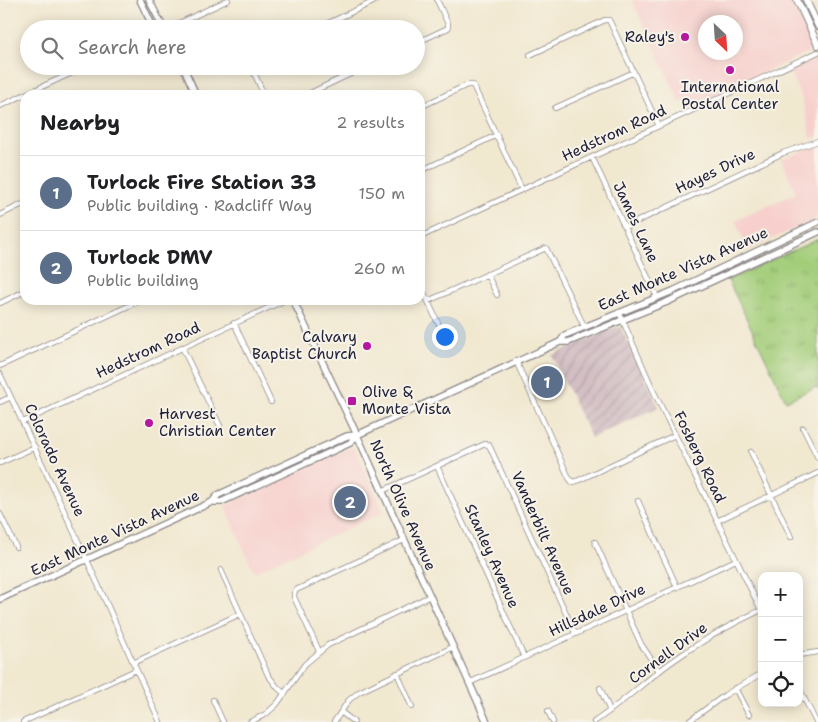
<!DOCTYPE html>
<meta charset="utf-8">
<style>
body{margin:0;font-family:"Shantell Sans",sans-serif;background:#f6f6f6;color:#202124}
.controls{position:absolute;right:15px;bottom:15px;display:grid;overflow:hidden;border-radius:10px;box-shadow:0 2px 12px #0003}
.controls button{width:45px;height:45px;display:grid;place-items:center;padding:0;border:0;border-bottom:1px solid #e0e0e0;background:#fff;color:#202124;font:25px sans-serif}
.compass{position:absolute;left:698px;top:15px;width:45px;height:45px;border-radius:50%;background:#fff;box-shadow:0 2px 12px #0003;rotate:155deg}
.you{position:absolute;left:444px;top:336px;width:18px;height:18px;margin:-12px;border:4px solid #fff;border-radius:50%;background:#1a73e8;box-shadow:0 0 0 8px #1a73e833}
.badge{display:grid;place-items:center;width:32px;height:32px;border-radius:50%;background:#2563eb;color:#fff;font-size:16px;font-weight:700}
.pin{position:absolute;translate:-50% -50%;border:2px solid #fff;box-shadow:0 1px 5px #0006}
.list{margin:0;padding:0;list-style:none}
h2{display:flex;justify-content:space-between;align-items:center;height:65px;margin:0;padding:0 20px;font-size:21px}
h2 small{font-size:16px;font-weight:400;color:#757577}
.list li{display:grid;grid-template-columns:32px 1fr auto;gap:15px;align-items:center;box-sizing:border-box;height:75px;padding:0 20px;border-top:1px solid #e0e0e0}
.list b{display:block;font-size:19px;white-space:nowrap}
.list p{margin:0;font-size:16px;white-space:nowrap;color:#757577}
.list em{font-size:16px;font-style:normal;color:#757577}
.icon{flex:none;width:28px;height:28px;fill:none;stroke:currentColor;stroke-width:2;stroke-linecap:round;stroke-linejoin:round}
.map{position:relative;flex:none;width:818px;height:722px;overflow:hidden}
.search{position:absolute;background:#fff;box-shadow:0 2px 12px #0003;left:20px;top:20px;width:405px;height:55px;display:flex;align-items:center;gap:12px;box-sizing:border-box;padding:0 18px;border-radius:28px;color:#757577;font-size:19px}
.panel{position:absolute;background:#fff;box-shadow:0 2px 12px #0003;left:20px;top:90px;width:405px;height:215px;border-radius:15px}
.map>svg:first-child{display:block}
</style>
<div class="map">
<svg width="818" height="722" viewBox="0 0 818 722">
<defs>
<pattern id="industrial-furrows" width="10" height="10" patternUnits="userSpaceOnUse" patternTransform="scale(1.25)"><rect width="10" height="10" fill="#d2bec3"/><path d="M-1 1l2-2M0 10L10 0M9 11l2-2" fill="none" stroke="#b4a3a8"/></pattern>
<pattern id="grass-tufts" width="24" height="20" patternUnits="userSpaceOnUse" patternTransform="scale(1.25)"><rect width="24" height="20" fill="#a3cd79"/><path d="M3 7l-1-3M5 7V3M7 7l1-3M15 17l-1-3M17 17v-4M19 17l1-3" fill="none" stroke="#8cb06a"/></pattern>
</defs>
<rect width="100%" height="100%" fill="#f7f3e8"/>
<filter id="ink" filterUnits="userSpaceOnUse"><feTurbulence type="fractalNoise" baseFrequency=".02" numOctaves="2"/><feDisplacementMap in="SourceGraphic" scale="10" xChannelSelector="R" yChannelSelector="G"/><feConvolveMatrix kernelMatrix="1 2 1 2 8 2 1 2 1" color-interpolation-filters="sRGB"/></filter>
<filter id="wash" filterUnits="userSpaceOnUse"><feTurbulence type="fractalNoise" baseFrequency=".0096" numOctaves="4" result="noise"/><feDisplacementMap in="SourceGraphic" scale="20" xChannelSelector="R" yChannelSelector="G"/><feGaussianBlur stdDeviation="1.12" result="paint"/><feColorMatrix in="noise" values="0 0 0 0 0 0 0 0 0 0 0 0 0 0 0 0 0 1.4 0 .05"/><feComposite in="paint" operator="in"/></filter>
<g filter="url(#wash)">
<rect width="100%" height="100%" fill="#f1e8d0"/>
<path fill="#f7d0cd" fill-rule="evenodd" d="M632 0H792L813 48 810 51 699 103 692 98 680 103ZM736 22V52H706V22Z
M814 59H818V137L811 138 802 99 789 71Z
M818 146V218L748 250 735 221 796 193 781 159Z
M349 448H353L356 451 384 512 254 572 225 506Z"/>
<path fill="url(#industrial-furrows)" d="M615 327H620L622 330 659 407 591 438 552 355Z"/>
<path fill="url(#grass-tufts)" stroke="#62785a" d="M818 239V390L816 387 786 401 728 280Z"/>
</g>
<g filter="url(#ink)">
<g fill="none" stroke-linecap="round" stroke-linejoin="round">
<defs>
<path id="street" d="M167 29 228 0
M316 29 377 0
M416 43 448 28V24L437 0
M530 55 605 20H609L659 126
M251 66 264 95
M306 95 367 66
M0 106 87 66
M420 107 467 85H473L522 190
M555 108 634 72
M592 157 657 297
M420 171 497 135
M0 215 25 203
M625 227 783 153 818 141
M420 237 818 52
M487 274 497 295
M420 284 438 323
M428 301 546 248 584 326
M0 303 25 291
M619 312 654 392 762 612
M234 323 271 402
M182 347 220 426
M516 361 569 478 572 482 577 481 675 435
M0 366 141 300
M0 374 87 560 160 722
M0 402 11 397
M23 422 285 300
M803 428 818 458
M751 452 791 537
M0 463 35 447
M437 466 524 657
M382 491 485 444 489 445 575 633
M638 501 677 587
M0 514 16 547
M717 521 818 473
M595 542 641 644 659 671
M221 570 268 675 278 688 285 694
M319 651 294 597V593L296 590 404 540
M799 655 818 652
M133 663 240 614
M397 673 412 707
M469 683 736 560
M600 688 610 711
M735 688 749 715
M799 688 816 722
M213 700 223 722
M548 711 553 722
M341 712 354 722
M23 722 136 670
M250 722 266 714 277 704 305 664 328 645 430 596
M334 722 349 700 359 692 453 647
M594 722C621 704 644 682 670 663 699 642 729 625 761 610
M688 722 725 695 762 673"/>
<path id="secondary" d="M140 0 154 29
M149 0 164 29
M183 66 196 95
M293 300 357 435 487 722
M560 342 565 335 673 291 818 222
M212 502 218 495 347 436 357 435
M0 599 212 502H221L350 443 357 435 560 342H568L667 302 818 232"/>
<path id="primary" d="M797 0 818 45
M806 0 818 26"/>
</defs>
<use href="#street" stroke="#8a8586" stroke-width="6"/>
<use href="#secondary" stroke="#8a8586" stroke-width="8"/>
<use href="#primary" stroke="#8a8586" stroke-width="8"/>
<use href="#street" stroke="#fff" stroke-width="4.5"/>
<use href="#secondary" stroke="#fff" stroke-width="5.5"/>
<use href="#primary" stroke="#fff" stroke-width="6"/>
</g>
</g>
<g fill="#b5179e" stroke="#f7f3e8" stroke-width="2">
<circle cx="685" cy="37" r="5"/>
<circle cx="730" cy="70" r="5"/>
<circle cx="367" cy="346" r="5"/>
<rect x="347" y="396" width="10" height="10" rx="2.5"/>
<circle cx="149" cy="423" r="5"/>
</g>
<g text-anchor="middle" stroke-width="4" stroke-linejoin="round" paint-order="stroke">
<g font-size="15" fill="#22223b" stroke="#f7f3e8" text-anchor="end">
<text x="675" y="42">Raley's</text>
<text x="730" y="92" text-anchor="middle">International<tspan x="730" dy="17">Postal Center</tspan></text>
<text x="357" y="342">Calvary<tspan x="357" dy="17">Baptist Church</tspan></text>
<text x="362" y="397" text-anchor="start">Olive &amp;<tspan x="362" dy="17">Monte Vista</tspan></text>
<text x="159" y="419" text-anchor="start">Harvest<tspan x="159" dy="17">Christian Center</tspan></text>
</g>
<g font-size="15" fill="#22223b" stroke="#f7f3e8">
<text transform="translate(614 133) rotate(-25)" y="5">Hedstrom Road</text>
<text transform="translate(715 171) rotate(-25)" y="5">Hayes Drive</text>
<text transform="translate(636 222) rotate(65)" y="5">James Lane</text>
<text transform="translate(683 269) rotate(-24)" y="5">East Monte Vista Avenue</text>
<text transform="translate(148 350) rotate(-25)" y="5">Hedstrom Road</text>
<text transform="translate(700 457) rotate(64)" y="5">Fosberg Road</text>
<text transform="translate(55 460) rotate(65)" y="5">Colorado Avenue</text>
<text transform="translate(403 505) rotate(66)" y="5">North Olive Avenue</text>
<text transform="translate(115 533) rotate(-25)" y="5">East Monte Vista Avenue</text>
<text transform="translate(543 533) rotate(66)" y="5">Vanderbilt Avenue</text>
<text transform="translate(492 556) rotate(66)" y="5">Stanley Avenue</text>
<text transform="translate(597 610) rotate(-25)" y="5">Hillsdale Drive</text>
<text transform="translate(668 653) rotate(-36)" y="5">Cornell Drive</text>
</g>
</g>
</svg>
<div class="controls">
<button>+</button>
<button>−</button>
<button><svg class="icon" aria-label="locate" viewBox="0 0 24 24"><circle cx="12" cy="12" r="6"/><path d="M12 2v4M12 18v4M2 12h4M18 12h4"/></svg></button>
</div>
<svg class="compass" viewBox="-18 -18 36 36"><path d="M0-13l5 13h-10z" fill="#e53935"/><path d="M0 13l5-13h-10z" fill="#757577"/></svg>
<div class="you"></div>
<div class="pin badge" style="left:547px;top:382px;background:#5c6f8a">1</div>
<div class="pin badge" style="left:350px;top:502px;background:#5c6f8a">2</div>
<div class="search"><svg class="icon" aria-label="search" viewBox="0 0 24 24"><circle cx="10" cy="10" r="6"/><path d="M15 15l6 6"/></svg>Search here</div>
<section class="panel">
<h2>Nearby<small>2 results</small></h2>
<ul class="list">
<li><span class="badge" style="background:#5c6f8a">1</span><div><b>Turlock Fire Station 33</b><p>Public building · Radcliff Way</p></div><em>150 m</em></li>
<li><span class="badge" style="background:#5c6f8a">2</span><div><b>Turlock DMV</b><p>Public building</p></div><em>260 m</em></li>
</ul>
</section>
</div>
